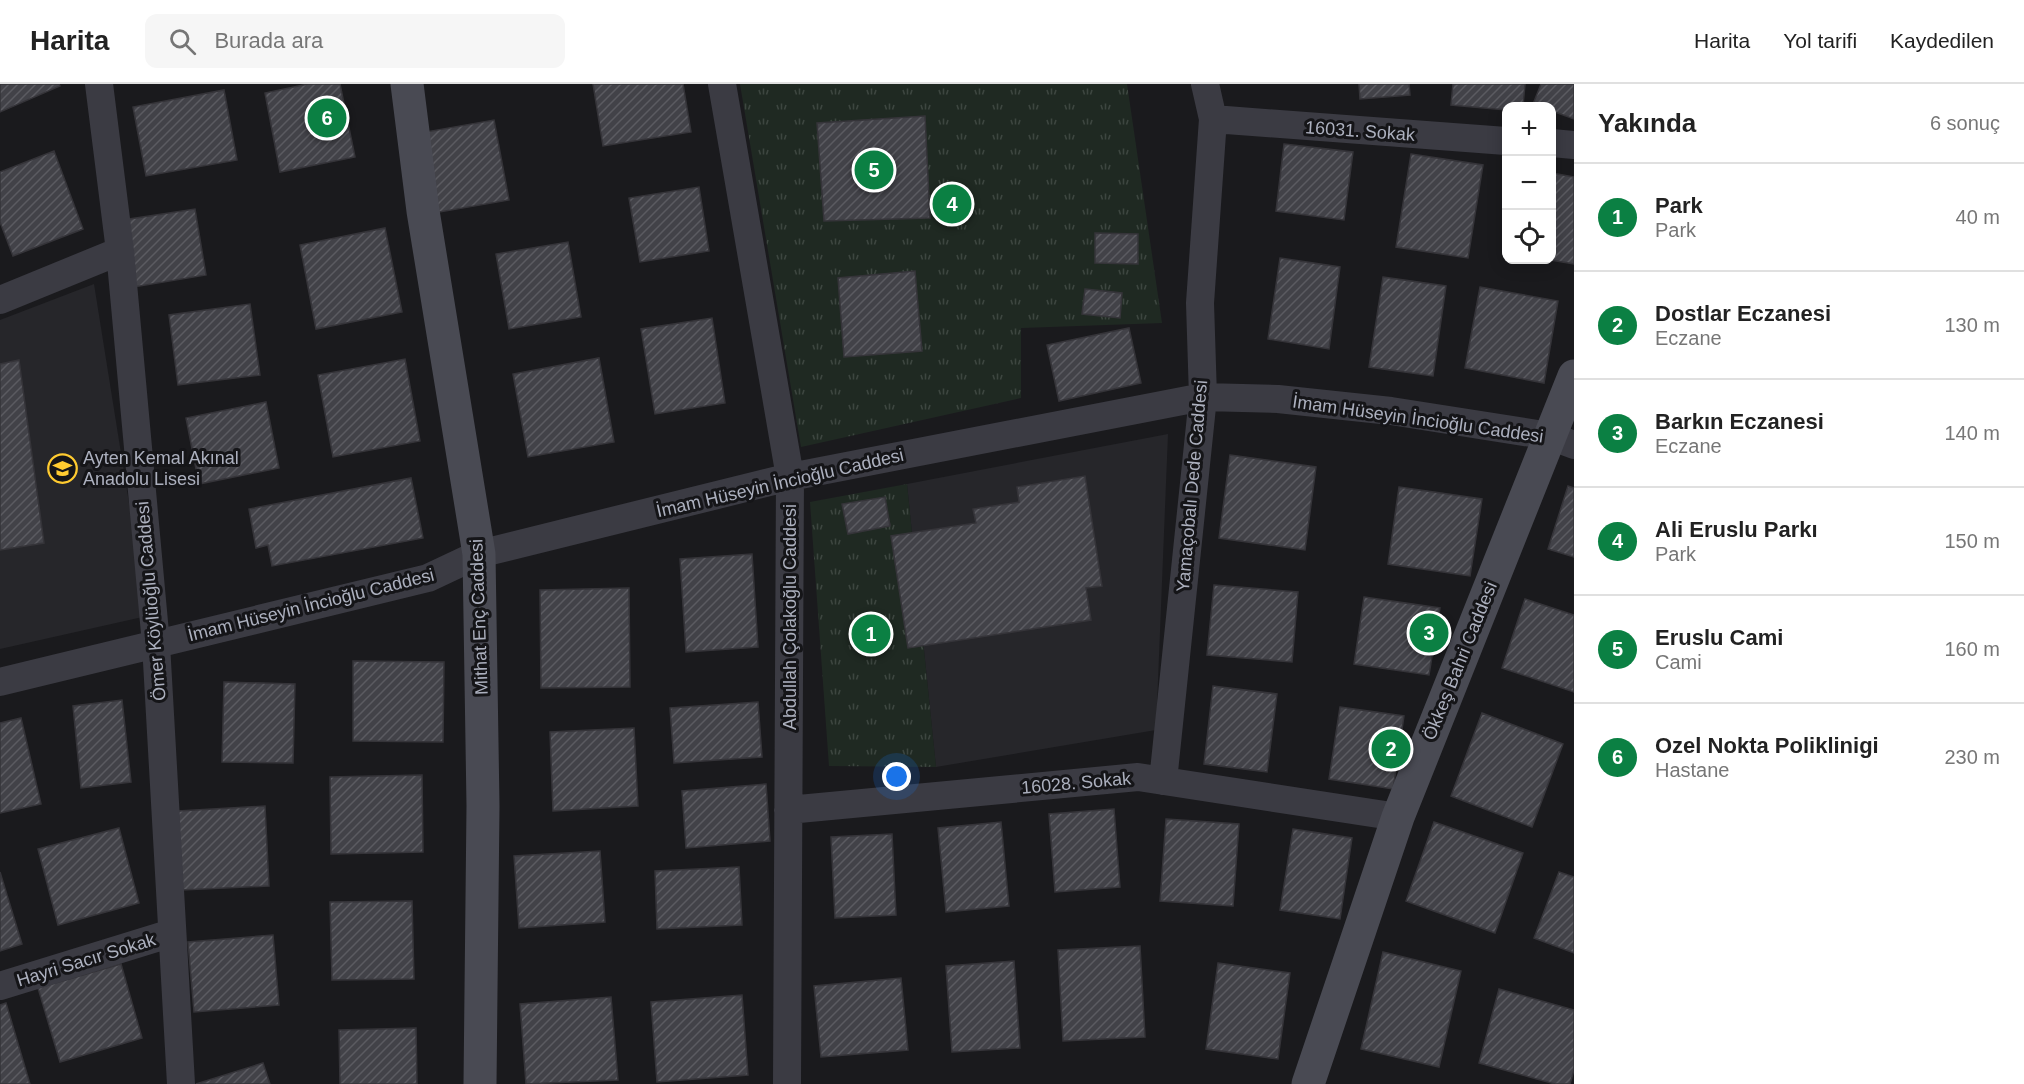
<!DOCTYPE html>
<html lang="tr">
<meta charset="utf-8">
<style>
body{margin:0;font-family:Arial,sans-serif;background:#f6f6f6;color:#222}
.controls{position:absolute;right:18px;top:18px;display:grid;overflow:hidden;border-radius:12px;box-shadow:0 3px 15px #0003}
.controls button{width:54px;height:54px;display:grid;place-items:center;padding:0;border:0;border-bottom:2px solid #e0e0e0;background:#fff;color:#222;font:30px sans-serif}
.you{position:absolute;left:897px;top:693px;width:21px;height:21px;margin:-15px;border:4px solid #fff;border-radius:50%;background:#1a73e8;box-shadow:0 0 0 9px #1a73e833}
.badge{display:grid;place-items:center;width:39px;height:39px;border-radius:50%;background:#0b8043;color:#fff;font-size:20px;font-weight:700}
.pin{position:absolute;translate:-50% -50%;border:3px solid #fff;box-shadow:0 2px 6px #0006}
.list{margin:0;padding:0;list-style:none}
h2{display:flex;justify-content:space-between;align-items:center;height:78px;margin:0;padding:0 24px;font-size:26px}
h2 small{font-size:20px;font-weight:400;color:#767676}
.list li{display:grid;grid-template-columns:39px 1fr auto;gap:18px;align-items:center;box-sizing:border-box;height:108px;padding:0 24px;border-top:2px solid #e0e0e0}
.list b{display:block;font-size:22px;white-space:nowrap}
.list p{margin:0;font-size:20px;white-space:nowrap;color:#767676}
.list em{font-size:20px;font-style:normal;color:#767676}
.icon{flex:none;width:33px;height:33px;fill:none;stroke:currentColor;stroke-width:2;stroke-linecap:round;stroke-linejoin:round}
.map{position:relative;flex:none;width:1574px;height:1000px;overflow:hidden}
header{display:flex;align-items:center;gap:36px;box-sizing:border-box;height:84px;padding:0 30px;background:#fff;border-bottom:2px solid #e0e0e0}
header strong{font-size:28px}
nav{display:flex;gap:33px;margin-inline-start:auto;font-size:21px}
.search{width:420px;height:54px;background:#f6f6f6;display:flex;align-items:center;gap:15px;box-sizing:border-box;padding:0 21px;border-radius:12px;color:#767676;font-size:22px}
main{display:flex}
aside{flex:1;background:#fff}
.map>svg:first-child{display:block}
</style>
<header>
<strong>Harita</strong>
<div class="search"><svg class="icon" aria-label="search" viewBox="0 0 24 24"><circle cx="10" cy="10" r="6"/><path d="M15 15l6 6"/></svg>Burada ara</div>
<nav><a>Harita</a><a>Yol tarifi</a><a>Kaydedilen</a></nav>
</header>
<main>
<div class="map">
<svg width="1574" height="1000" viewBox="0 0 1574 1000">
<defs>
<pattern id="grass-tufts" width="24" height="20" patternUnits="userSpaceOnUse" patternTransform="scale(1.5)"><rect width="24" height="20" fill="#1f2922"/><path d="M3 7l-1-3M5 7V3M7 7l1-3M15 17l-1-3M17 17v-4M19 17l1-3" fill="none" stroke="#3d4640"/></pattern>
<pattern id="building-hatch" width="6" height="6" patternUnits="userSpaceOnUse" patternTransform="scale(1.5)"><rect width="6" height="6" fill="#424248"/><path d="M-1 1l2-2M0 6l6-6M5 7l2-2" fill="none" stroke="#5b5b61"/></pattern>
</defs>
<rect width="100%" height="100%" fill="#1a1a1d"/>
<path fill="#26262a" d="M94 200 147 532 0 565V236Z
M1168 350 1156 646 936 683 907 400Z"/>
<path fill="url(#grass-tufts)" d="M740 0H1127L1162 239 1021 244V314L801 363Z
M907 400 936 683 829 682 810 418Z"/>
<path fill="url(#building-hatch)" stroke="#353439" stroke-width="1.5" d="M0 0H59L60 2 0 28Z
M308 0H340L355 73 280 88 265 9Z
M593 0H683L691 48 603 62Z
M1359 0H1409L1410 11 1360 15Z
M1453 0H1525L1523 22H1506V26L1451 21Z
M1541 0H1574V35L1552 27V22L1533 20Z
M224 6 237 76 146 92 133 23Z
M925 32 930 134 824 137 817 39Z
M494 36 509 116 434 129 420 49Z
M1284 60 1353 68 1344 136 1276 127Z
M54 67 83 145 13 172 0 138V88Z
M1411 70 1483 81 1468 174 1396 163Z
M1552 89 1574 93V180L1551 176Z
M699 103 709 167 640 178 629 114Z
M195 125 206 191 134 203 123 136Z
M385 144 402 228 316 245 300 161Z
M1095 149 1138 150V180L1095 179Z
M568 158 581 233 509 245 496 170Z
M1280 174 1340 183 1329 265 1268 255Z
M915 187 922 267 844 273 838 194Z
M1383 193 1446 202 1433 292 1369 283Z
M1480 203 1558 217 1544 299 1465 284Z
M1085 205 1122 209 1120 234 1082 230Z
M250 220 260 291 178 301 169 231Z
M712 234 725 319 655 330 641 245Z
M1129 244 1141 299 1059 317 1047 261Z
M599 274 614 358 528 373 513 290Z
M405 275 420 357 333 373 318 291Z
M19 276 44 459 0 466V280Z
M266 318 279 384 199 400 186 334Z
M1230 371 1316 383 1305 466 1219 454Z
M1085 392 1102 502 1086 504 1091 536 908 564 891 452 976 439 973 425 1019 418 1017 403Z
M411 394 423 454 272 482 268 461 256 464 249 425Z
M1568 402 1574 404V473L1548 465Z
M1399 403 1482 415 1470 492 1388 480Z
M885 413 890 442 848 450 842 420Z
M752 470 758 563 686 568 680 475Z
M1214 501 1298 508 1292 578 1207 571Z
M629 504 630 603 541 604 540 506Z
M1364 513 1440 524 1429 591 1354 580Z
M1525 515 1574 531V608L1502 584Z
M353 577 444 578 443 658 353 657Z
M224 598 295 600 293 679 222 678Z
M1213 602 1277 610 1267 688 1204 680Z
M122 616 131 698 81 704 73 622Z
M758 618 762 673 674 679 670 624Z
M1340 623 1404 632 1393 705 1329 695Z
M1482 629 1563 660 1532 743 1451 712Z
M21 634 41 720 0 729V639Z
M634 644 638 722 553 727 550 648Z
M422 691 423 768 331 770 330 693Z
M766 700 770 757 686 764 682 707Z
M265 722 269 802 182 806 178 727Z
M1114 725 1120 803 1055 808 1049 730Z
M1166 735 1239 740 1233 822 1160 817Z
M1001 738 1009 822 946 828 938 744Z
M1434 738 1523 769 1495 849 1406 817Z
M119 744 139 819 58 841 38 765Z
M1293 745 1352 754 1340 835 1280 826Z
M892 750 896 831 835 834 831 753Z
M600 767 605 838 519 844 514 772Z
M739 783 742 841 657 845 655 787Z
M0 788 22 860 0 867Z
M1559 788 1574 793V869L1534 854Z
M412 817 414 895 332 896 330 818Z
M273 851 279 921 194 928 188 858Z
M1140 862 1145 953 1063 957 1058 866Z
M1383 868 1461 887 1439 983 1361 965Z
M1014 877 1020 964 952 968 946 882Z
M1218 879 1290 889 1278 975 1206 965Z
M121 880 142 954 60 978 38 904Z
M901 894 908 966 821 973 814 902Z
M1499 905 1574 926V986L1570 1000H1555L1479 979Z
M742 911 748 991 657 998 651 918Z
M611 913 618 996 526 1000 520 920Z
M6 919 30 1000H0V921Z
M416 944 417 1000H340L339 946Z
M263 979 270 1000H196Z"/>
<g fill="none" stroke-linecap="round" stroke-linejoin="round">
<path stroke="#3b3b43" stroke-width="28" d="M99 0 120 167 156 560 181 1000
M722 0 790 393 787 1000
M1213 35 1506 57
M1552 59 1574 61
M0 216 120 167
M0 598 428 494 479 470 790 393 1203 313 1278 315 1391 327 1550 352 1574 361
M1163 697 1203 313 1200 219 1213 35 1205 0
M788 726 1138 693 1398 733
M0 902 172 849"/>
<path stroke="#494a53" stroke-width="33" d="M407 0 423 127 479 470 483 722 480 1000
M1308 1000 1398 733 1574 292"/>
</g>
<defs>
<symbol id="school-ring" viewBox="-11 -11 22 22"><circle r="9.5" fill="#151518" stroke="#ffcb30" stroke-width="1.5"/><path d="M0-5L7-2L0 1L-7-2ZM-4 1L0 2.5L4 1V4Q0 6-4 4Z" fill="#ffcb30"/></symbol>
</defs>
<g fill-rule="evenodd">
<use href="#school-ring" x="46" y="368" width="33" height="33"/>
</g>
<g text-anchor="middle" stroke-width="6" stroke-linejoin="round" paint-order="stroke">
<g font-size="18" fill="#acb0be" stroke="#151518">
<text transform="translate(1360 47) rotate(4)" y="6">16031. Sokak</text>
<text transform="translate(1418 335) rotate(8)" y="6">İmam Hüseyin İncioğlu Caddesi</text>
<text transform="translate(780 399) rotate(-13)" y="6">İmam Hüseyin İncioğlu Caddesi</text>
<text transform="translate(1192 402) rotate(-85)" y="6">Yamaçobalı Dede Caddesi</text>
<text transform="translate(151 517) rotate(-95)" y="6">Ömer Köylüoğlu Caddesi</text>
<text transform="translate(311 521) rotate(-14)" y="6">İmam Hüseyin İncioğlu Caddesi</text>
<text transform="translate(479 533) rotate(-92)" y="6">Mithat Enç Caddesi</text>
<text transform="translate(790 533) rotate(-90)" y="6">Abdullah Çolakoğlu Caddesi</text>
<text transform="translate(1460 577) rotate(-68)" y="6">Ökkeş Bahri Caddesi</text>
<text transform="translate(1076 699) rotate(-5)" y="6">16028. Sokak</text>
<text transform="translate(86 876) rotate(-17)" y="6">Hayri Sacır Sokak</text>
</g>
<g font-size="18" fill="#acb0be" stroke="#151518" text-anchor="start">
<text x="83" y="380">Ayten Kemal Akınal<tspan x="83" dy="21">Anadolu Lisesi</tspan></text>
</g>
</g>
</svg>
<div class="controls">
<button>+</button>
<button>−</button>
<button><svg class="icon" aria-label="locate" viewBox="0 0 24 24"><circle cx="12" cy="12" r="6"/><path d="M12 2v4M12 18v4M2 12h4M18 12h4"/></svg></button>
</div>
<div class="you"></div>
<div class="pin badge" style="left:871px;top:550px">1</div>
<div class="pin badge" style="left:1391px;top:665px">2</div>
<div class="pin badge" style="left:1429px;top:549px">3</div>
<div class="pin badge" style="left:952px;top:120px">4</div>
<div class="pin badge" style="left:874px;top:86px">5</div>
<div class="pin badge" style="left:327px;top:34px">6</div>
</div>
<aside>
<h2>Yakında<small>6 sonuç</small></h2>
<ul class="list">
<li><span class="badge">1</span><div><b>Park</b><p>Park</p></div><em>40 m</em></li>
<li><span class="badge">2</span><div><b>Dostlar Eczanesi</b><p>Eczane</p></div><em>130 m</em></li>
<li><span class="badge">3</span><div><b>Barkın Eczanesi</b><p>Eczane</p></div><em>140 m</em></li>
<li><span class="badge">4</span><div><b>Ali Eruslu Parkı</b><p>Park</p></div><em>150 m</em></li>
<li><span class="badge">5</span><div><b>Eruslu Cami</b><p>Cami</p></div><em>160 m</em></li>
<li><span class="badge">6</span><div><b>Ozel Nokta Poliklinigi</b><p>Hastane</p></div><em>230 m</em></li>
</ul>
</aside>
</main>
